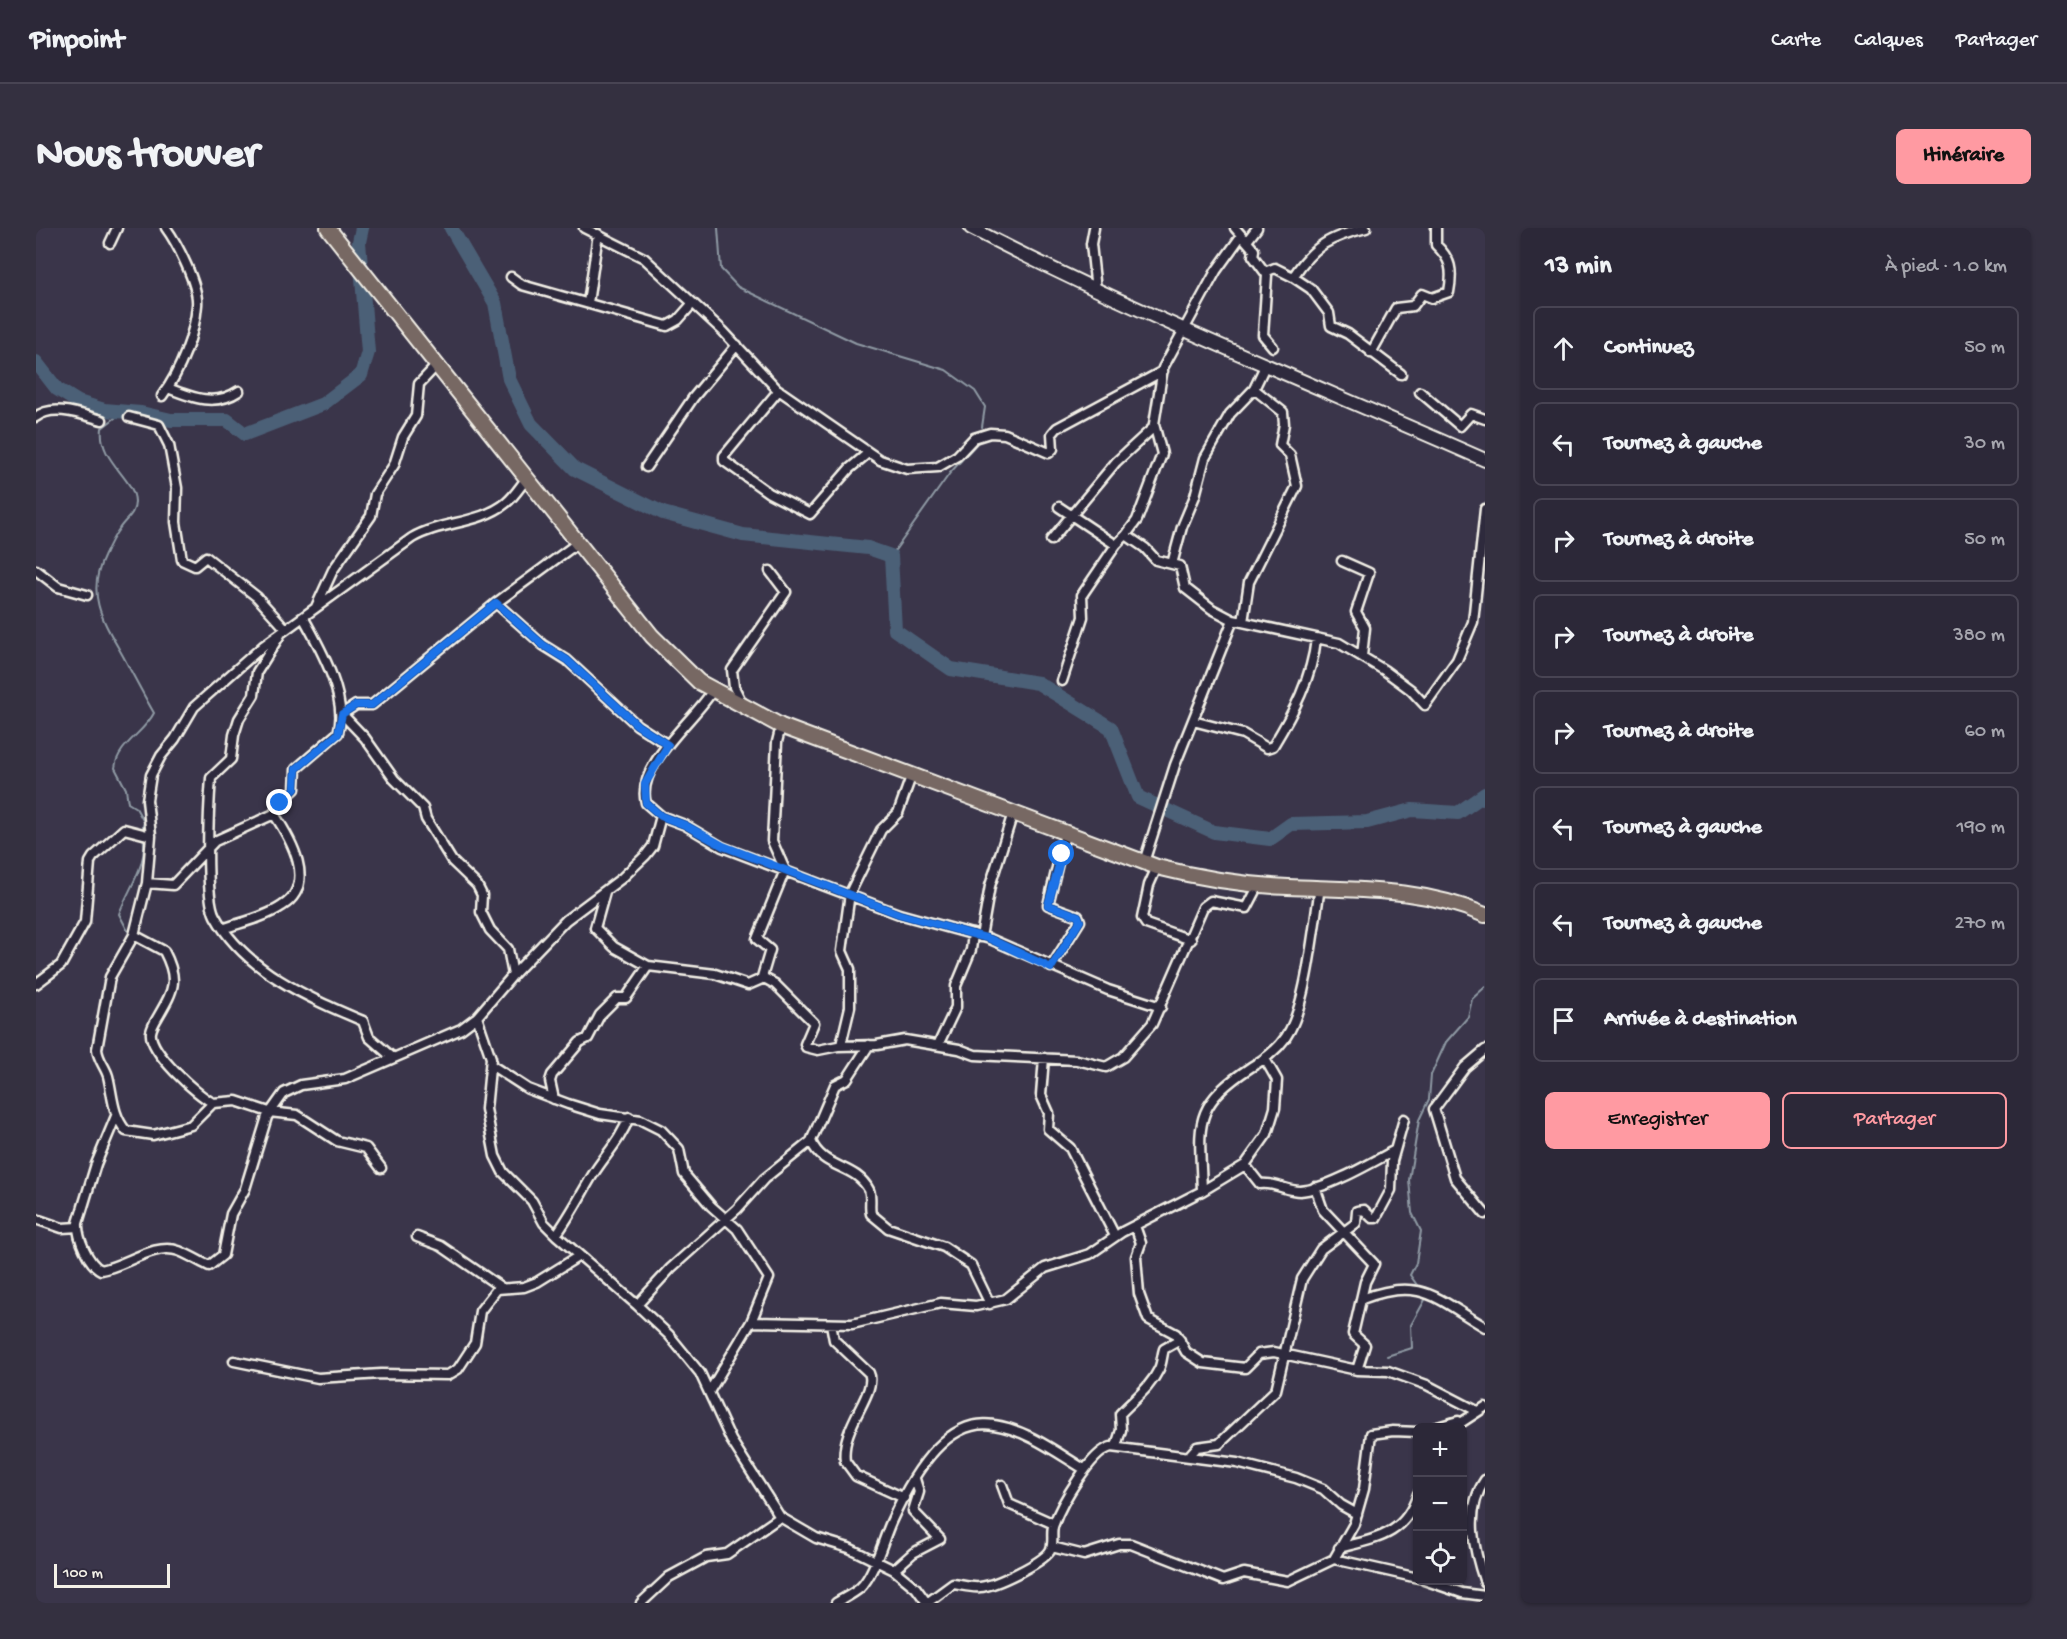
<!DOCTYPE html>
<html lang="fr">
<meta charset="utf-8">
<style>
body{margin:0;font-family:"Gochi Hand",sans-serif;background:#343040;color:#f1f3f6}
.controls{position:absolute;right:18px;bottom:18px;display:grid;overflow:hidden;border-radius:9px;box-shadow:0 2px 4px #0004}
.controls button{width:54px;height:54px;display:grid;place-items:center;padding:0;border:0;border-bottom:2px solid #484453;background:#2c2838;color:#f1f3f6;font:30px sans-serif}
.scale{position:absolute;left:18px;bottom:15px;width:116px;box-sizing:border-box;padding-left:6px;border:3px solid #f4f1e8;border-top:0;font-size:16px;line-height:21px;white-space:nowrap;color:#f4f1e8;-webkit-text-stroke:4px #2f2a3d;paint-order:stroke}
.stop{position:absolute;width:18px;height:18px;margin:-14px;border:4px solid #1a73e8;border-radius:50%;background:#fff}
.stop.end{background:#1a73e8;border-color:#fff;box-shadow:0 2px 6px #0008}
.list{margin:0;padding:0;list-style:none}
h2{display:flex;justify-content:space-between;align-items:center;height:78px;margin:0;padding:0 24px;font-size:26px}
h2 small{font-size:20px;font-weight:400;color:#a6a6ae}
.list li{display:grid;grid-template-columns:39px 1fr auto;gap:18px;align-items:center;box-sizing:border-box;height:84px;margin:0 12px 12px;padding:0 12px;border:2px solid #484453;border-radius:9px}
.list b{display:block;font-size:22px;white-space:nowrap}
.list em{font-size:20px;font-style:normal;color:#a6a6ae}
.actions{display:flex;gap:12px;padding:18px 24px}
.actions a{flex:1;padding:14px 0;border:2px solid #ff9aa2;border-radius:9px;text-align:center;font-size:21px;color:#ff9aa2}
.actions .main{background:#ff9aa2;color:#111}
.icon{flex:none;width:33px;height:33px;fill:none;stroke:currentColor;stroke-width:2;stroke-linecap:round;stroke-linejoin:round}
.map{position:relative;flex:none;width:1449px;height:1375px;overflow:hidden;border-radius:9px}
header{display:flex;align-items:center;gap:36px;box-sizing:border-box;height:84px;padding:0 30px;background:#2c2838;border-bottom:2px solid #484453}
header strong{font-size:28px}
nav{display:flex;gap:33px;margin-inline-start:auto;font-size:21px}
.intro{display:flex;align-items:center;justify-content:space-between;box-sizing:border-box;height:144px;padding:0 36px}
h1{margin:0;font-size:42px}
.button{padding:15px 27px;border-radius:9px;background:#ff9aa2;color:#111;font-size:21px;font-weight:700}
main{display:flex;gap:36px;padding:0 36px}
aside{flex:1;background:#2c2838;border-radius:9px;box-shadow:0 2px 4px #0004}
.map>svg:first-child{display:block}
</style>
<header>
<strong>Pinpoint</strong>
<nav><a>Carte</a><a>Calques</a><a>Partager</a></nav>
</header>
<div class="intro"><h1>Nous trouver</h1><a class="button">Itinéraire</a></div>
<main>
<div class="map">
<svg width="1449" height="1375" viewBox="0 0 1449 1375">
<rect width="100%" height="100%" fill="#3a354a"/>
<filter id="ink" filterUnits="userSpaceOnUse"><feTurbulence type="fractalNoise" baseFrequency=".0167" numOctaves="2"/><feDisplacementMap in="SourceGraphic" scale="12" xChannelSelector="R" yChannelSelector="G"/><feConvolveMatrix kernelMatrix="1 2 1 2 8 2 1 2 1" color-interpolation-filters="sRGB"/></filter>
<g filter="url(#ink)">
<g fill="none" stroke-linecap="round" stroke-linejoin="round">
<path stroke="#8f9aa4" stroke-width="2" d="M682 0 685 41 702 59 820 115 910 142 939 163 949 179 946 199
M88 183 66 200C62 233 99 250 99 274 99 287 89 291 83 301 77 309 72 320 68 329 49 368 69 396 87 428 97 447 107 466 118 485 108 505 81 517 79 540L90 561 92 575 100 580 108 594 106 602
M855 328 914 245 943 213
M94 707 83 686C92 661 113 635 107 608
M1383 1060 1374 1047 1380 1035 1385 1003 1376 985 1373 952 1383 892 1393 871 1395 847 1410 814 1432 789 1436 771 1449 759
M1351 1128 1376 1120 1375 1097 1390 1070"/>
<path stroke="#4c6077" stroke-width="14" d="M415 0 459 75 473 151 495 196 539 241 627 285 707 307 832 320 855 328 859 402 915 441 1002 455 1075 500 1102 569 1178 604 1234 611 1255 596 1331 594 1376 582 1422 585 1449 566
M0 134 21 161 42 174 68 182 105 185 135 192H191L209 206 287 176 325 147 332 124 323 14 326 0"/>
<defs>
<path id="minor" d="M548 0 608 30 687 103 741 161 844 232 871 241 902 239 921 228 938 210 954 205 969 206 1013 225 1017 221 1016 206 1021 200 1127 143
M1058 0 1055 16 1060 62
M1199 0 1218 22 1217 28 1231 47 1227 107 1237 119
M1211 13 1221 0
M74 15 81 0
M1229 44 1239 40 1257 49C1278 17 1294 9 1330 0
M475 49 486 57 631 98 642 92 657 75
M1257 49 1275 61 1293 85 1295 98 1312 106 1365 146
M552 75 562 6
M1335 125 1360 80 1377 78 1386 66 1396 70 1413 64C1417 42 1415 31 1400 17V0
M132 160C157 170 179 179 203 163
M743 162 688 228V233L733 265 774 286 813 241 832 225
M1384 164 1424 198 1435 186 1449 191
M126 168C144 144 159 106 161 77 163 58 141 15 130 0
M0 189C17 175 47 187 66 192
M93 189 123 197 133 217 141 260 140 294 146 332 159 338 170 329 221 369 250 401
M610 239 657 170 701 117
M1023 279 1080 317 1090 307 1109 320 1120 332 1144 338 1149 360 1176 381 1197 392 1139 537 1108 634
M1090 307 1101 292 1126 226 1118 196 1127 140 1180 43 1205 8
M1015 312 1080 234 1118 199
M1306 333 1333 345 1320 384 1329 400 1326 428
M1136 336 1146 299 1159 268 1169 230 1194 186 1218 161 1230 136
M0 342 22 359 51 367
M460 375 507 417 531 432 601 497 632 517
M280 379 297 342 335 288 339 266 358 237 367 209 380 188 383 156 401 137
M1197 392 1303 415 1348 442 1375 462 1389 477 1421 432 1437 394 1449 281
M1207 394 1213 354 1261 258 1254 227 1244 217 1248 196 1247 184 1218 161
M244 407 221 444 218 467 203 491 198 507 195 531 175 550C173 575 168 668 179 688 209 743 273 770 327 793L333 809 357 830
M1026 453 1047 389 1046 367 1080 317
M707 477 698 459 696 442 750 364 734 343
M306 486 329 510 358 551 387 580 390 591 416 633 441 657 446 667 445 684 454 702 472 721 477 747
M306 486 320 477H336L460 375 543 314
M1157 493 1207 506 1231 520 1237 518C1257 485 1276 450 1280 411
M625 588 649 597 686 619 863 686 954 711 1072 762 1125 779
M1121 639 1113 657 1106 690 1110 696 1155 712
M111 655 137 657 179 613 238 586 242 577 259 561 260 541 302 505C313 471 284 419 267 389
M569 664 559 700 578 719 612 738 679 746 712 757 728 750 739 756 778 795 769 816 770 819 782 822 802 818 841 817 869 812 923 821 939 827 1041 832 1070 839 1087 829 1116 796 1167 679 1175 673 1211 680 1223 657
M189 700C207 694 230 689 246 678 282 656 254 610 238 586
M98 707 128 723C143 752 138 761 123 787 120 792 116 798 115 804 112 823 161 867 177 875
M945 709 954 658 977 585
M1015 739 1044 693 1042 688 1012 677 1029 606
M726 749 734 722 721 711 749 642 736 613 741 514 745 498
M0 756 25 737 49 694 54 634 57 629 88 601 115 608
M441 789 455 830 450 881 459 928 467 944 496 973 508 995 520 1007 601 1077 633 1107 664 1145 695 1212 744 1289 780 1310 813 1320 858 1342 880 1360 891 1375
M805 817 814 779V741L806 723 814 665 845 602 862 585 876 546
M902 817 920 779V758L935 722 937 706
M1449 822 1429 839 1398 881 1419 950 1449 986
M1008 830 1005 867 1013 885 1012 901 1034 920 1079 1008
M455 837 492 861 532 876 564 886 605 892 625 902 643 921 648 946 675 978 701 1001 733 1050 715 1094
M518 871 514 853 516 847 544 814 552 810 564 787 581 770H590L612 738
M80 888 60 936 42 995C41 1009 52 1036 65 1042 90 1038 118 1014 143 1023 153 1027 163 1033 173 1038L187 1027 195 986 209 961 231 889 248 865 265 857 309 851 425 801 441 789 477 747 530 692 586 650 610 627 617 618 625 588 610 575C599 537 659 492 677 462
M775 913C787 942 819 935 833 962 836 969 833 979 835 986L852 1000 908 1019 935 1037 954 1076
M1209 937 1224 956C1239 954 1250 963 1264 963 1289 962 1337 934 1359 922
M345 940 330 920 301 913 261 887 233 884 200 873 177 875 155 897 117 907 90 903C76 886 77 868 72 848 69 838 62 832 61 821L74 749 98 707 111 655 115 608 111 572 115 547 125 528 139 511 158 479 227 418 376 310C405 293 444 296 470 275 479 268 485 257 492 249
M1279 959 1287 982 1338 1036 1329 1054 1317 1106 1329 1117 1321 1142
M1166 963 1209 937 1231 906 1239 880 1241 852 1229 831
M0 991 26 1000 42 999
M1099 998 1105 1015 1100 1029 1103 1066 1112 1091 1140 1106 1150 1124 1167 1135 1209 1140 1223 1126 1238 1124 1321 1142 1352 1143 1391 1157 1441 1183
M520 1007C534 988 544 968 556 948 569 927 585 912 593 889
M381 1009 405 1018 466 1060
M1326 1071C1385 1048 1401 1071 1449 1099
M601 1077 635 1040 701 981 728 951 775 913 799 857 811 851 833 817
M795 1096 798 1112 833 1145C842 1164 804 1199 809 1233L820 1248 868 1270
M198 1133 282 1150 345 1146 412 1147 422 1141 439 1115 444 1083 461 1061 488 1059 501 1054 543 1028
M673 1164 715 1094 816 1096 905 1075 940 1078 970 1071 1009 1040 1054 1026 1086 1004 1166 963C1164 897 1154 879 1215 839 1231 830 1246 818 1254 802 1271 770 1278 697 1284 659
M1398 1200 1422 1193
M1417 1200 1449 1179
M1080 1218 1085 1202 1084 1186C1098 1171 1114 1160 1123 1141 1126 1135 1126 1127 1128 1121L1144 1112
M1153 1228 1161 1219 1183 1216 1240 1162 1266 1051 1285 1021 1320 995 1321 983 1328 982 1336 990H1340L1355 962 1356 933 1368 891
M1449 1252C1428 1283 1438 1323 1449 1355
M966 1257 973 1276 1018 1296
M1016 1319 1048 1327 1083 1316H1095L1187 1352 1208 1345 1252 1353 1298 1331 1382 1350
M1303 1320C1342 1310 1369 1307 1382 1266
M1298 1331 1318 1296 1328 1261 1335 1206 1357 1203 1382 1204
M858 1342 877 1325 904 1311 877 1283 883 1264 879 1251
M1388 1352 1426 1365 1449 1368
M605 1375 633 1349 670 1329 691 1326 744 1289
M800 1375C808 1370 817 1366 824 1360 838 1347 847 1312 855 1294 872 1256 907 1188 958 1197 991 1202 1020 1224 1048 1241
M891 1375 917 1356C926 1357 935 1360 944 1359 959 1358 1006 1335 1014 1323 1019 1315 1014 1304 1018 1296 1025 1276 1055 1224 1075 1219L1201 1235 1260 1250 1287 1261 1305 1277 1321 1286"/>
<path id="secondary" d="M935 0C1102 87 1277 156 1449 232"/>
<path id="trunk" d="M292 0 616 408 663 454 745 498 1121 639C1164 650 1207 657 1252 659 1319 662 1386 659 1449 687"/>
</defs>
<use href="#minor" stroke="#f4f1e8" stroke-width="13"/>
<use href="#secondary" stroke="#f4f1e8" stroke-width="16"/>
<use href="#trunk" stroke="#f4f1e8" stroke-width="18"/>
<use href="#minor" stroke="#2f2a3d" stroke-width="8"/>
<use href="#secondary" stroke="#2f2a3d" stroke-width="12"/>
<use href="#trunk" stroke="#776864" stroke-width="14"/>
</g>
</g>
<g fill="none" stroke-linecap="round" stroke-linejoin="round" filter="url(#ink)">
<path stroke="#1a73e8" stroke-width="8" d="M244 575 259 561 260 541 302 506 306 486 320 477H336L460 375 507 417 531 432 601 497 632 517 609 556 610 575 625 588 649 597 687 618 863 686 954 711 1015 740 1044 693 1042 688 1012 677 1026 626"/>
</g>
</svg>
<div class="controls">
<button>+</button>
<button>−</button>
<button><svg class="icon" aria-label="locate" viewBox="0 0 24 24"><circle cx="12" cy="12" r="6"/><path d="M12 2v4M12 18v4M2 12h4M18 12h4"/></svg></button>
</div>
<div class="scale">100 m</div>
<div class="stop" style="left:1026px;top:626px"></div>
<div class="stop end" style="left:244px;top:575px"></div>
</div>
<aside>
<h2>13 min<small>À pied · 1.0 km</small></h2>
<ul class="list">
<li><svg class="icon" aria-label="ahead" viewBox="0 0 24 24"><path d="M12 20V5M6 11l6-6 6 6"/></svg><div><b>Continuez</b></div><em>50 m</em></li>
<li><svg class="icon" aria-label="left" viewBox="0 0 24 24"><path d="M17 20v-9H6M10 6l-5 5 5 5"/></svg><div><b>Tournez à gauche</b></div><em>30 m</em></li>
<li><svg class="icon" aria-label="right" viewBox="0 0 24 24"><path d="M7 20v-9h11M14 6l5 5-5 5"/></svg><div><b>Tournez à droite</b></div><em>50 m</em></li>
<li><svg class="icon" aria-label="right" viewBox="0 0 24 24"><path d="M7 20v-9h11M14 6l5 5-5 5"/></svg><div><b>Tournez à droite</b></div><em>380 m</em></li>
<li><svg class="icon" aria-label="right" viewBox="0 0 24 24"><path d="M7 20v-9h11M14 6l5 5-5 5"/></svg><div><b>Tournez à droite</b></div><em>60 m</em></li>
<li><svg class="icon" aria-label="left" viewBox="0 0 24 24"><path d="M17 20v-9H6M10 6l-5 5 5 5"/></svg><div><b>Tournez à gauche</b></div><em>190 m</em></li>
<li><svg class="icon" aria-label="left" viewBox="0 0 24 24"><path d="M17 20v-9H6M10 6l-5 5 5 5"/></svg><div><b>Tournez à gauche</b></div><em>270 m</em></li>
<li><svg class="icon" aria-label="arrive" viewBox="0 0 24 24"><path d="M6 21V4h12l-3 4 3 4H6"/></svg><div><b>Arrivée à destination</b></div></li>
</ul>
<div class="actions"><a class="main">Enregistrer</a><a>Partager</a></div>
</aside>
</main>
